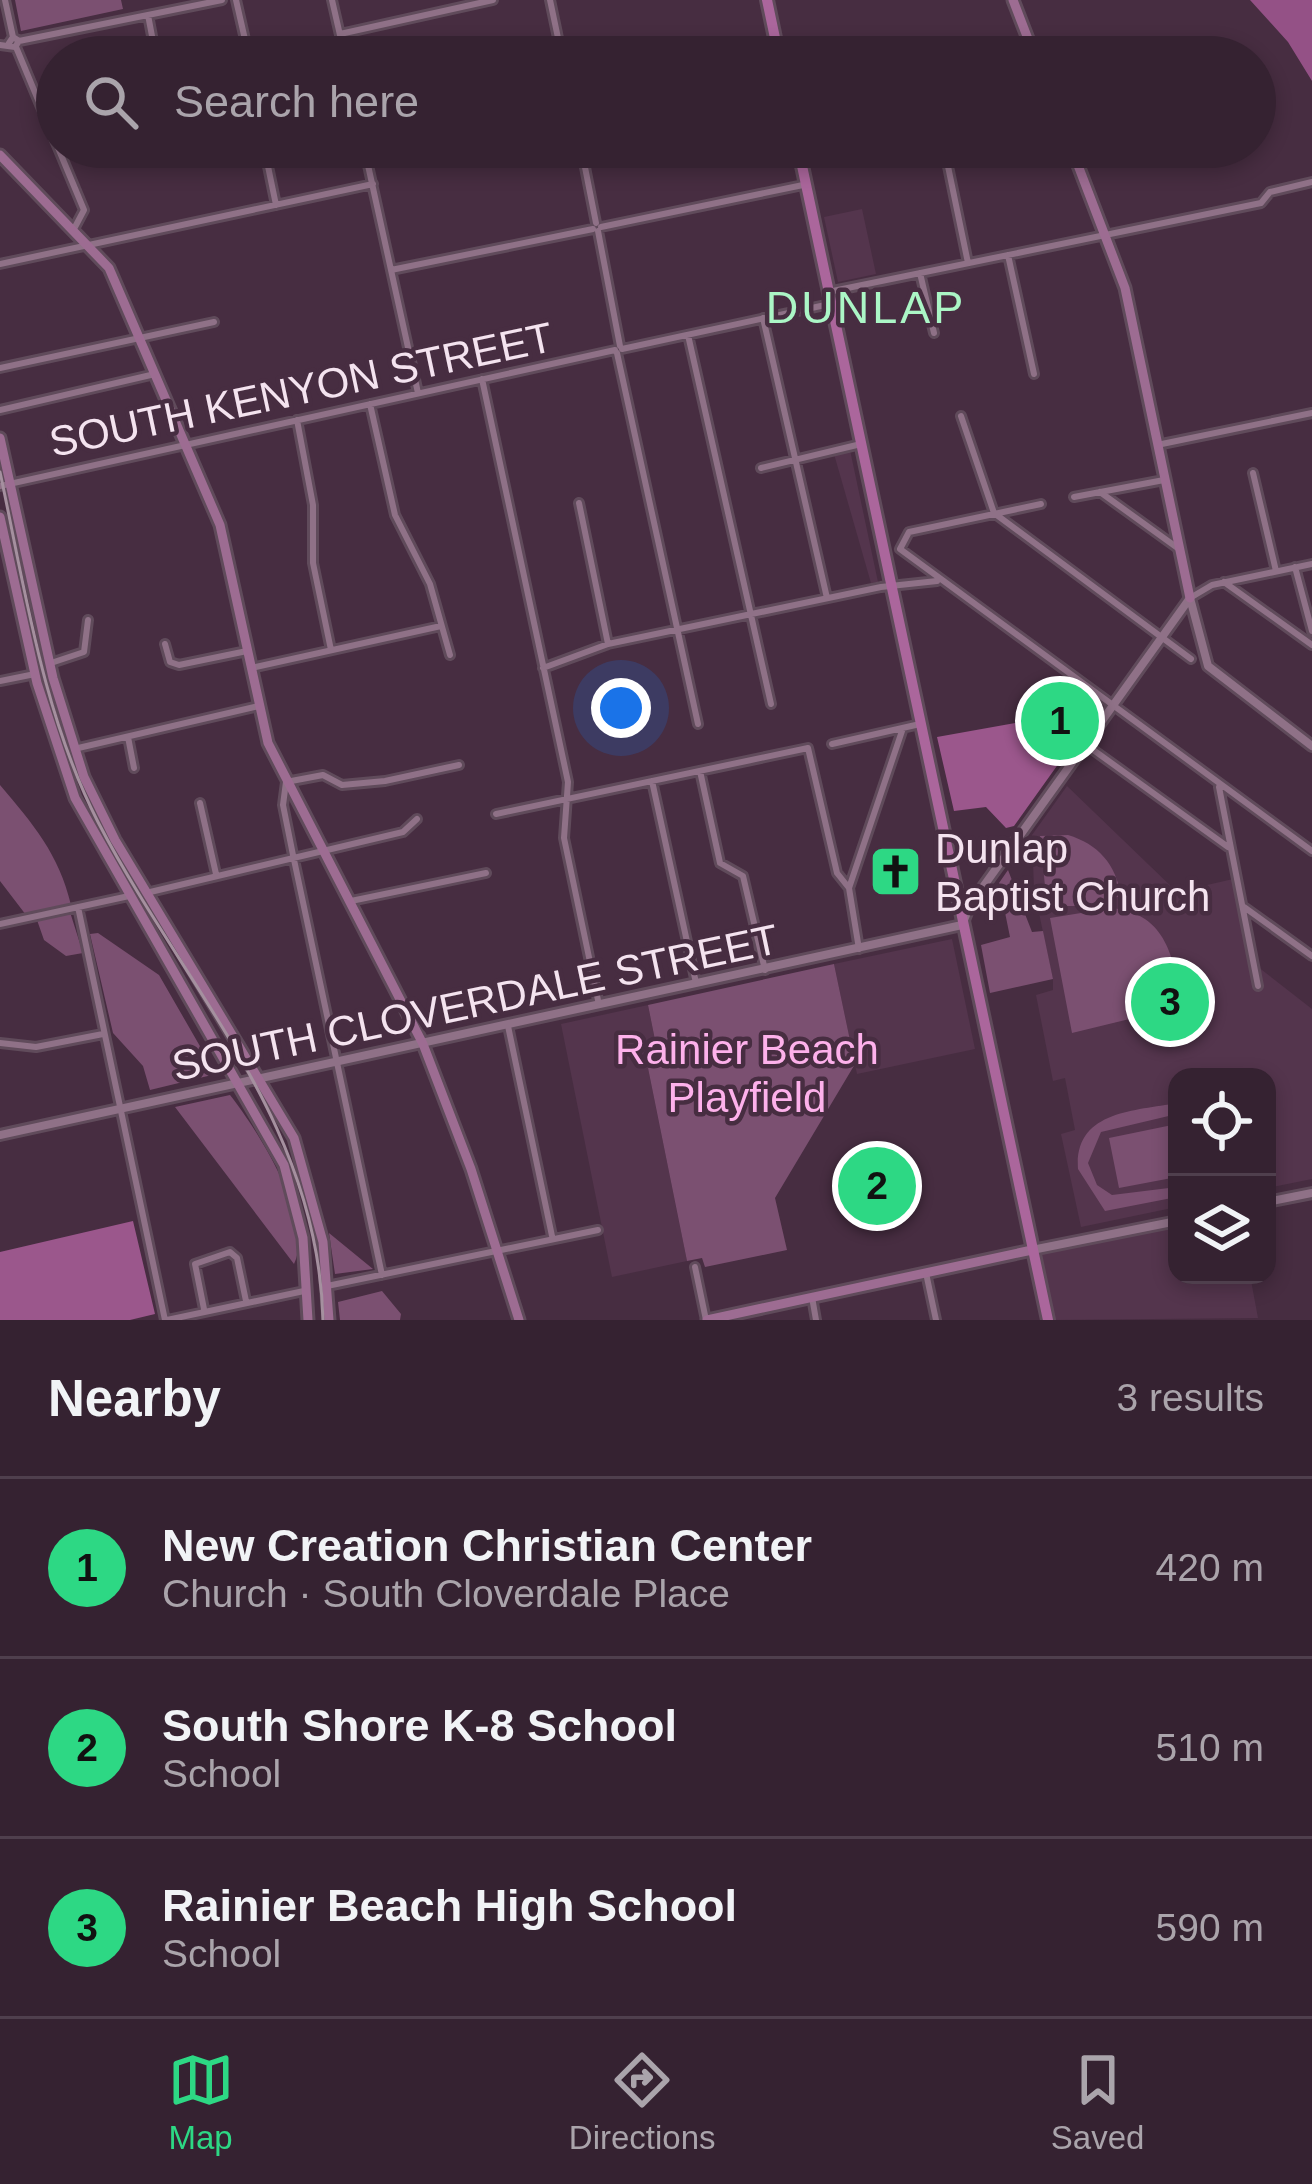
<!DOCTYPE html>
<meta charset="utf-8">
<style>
body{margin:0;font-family:Arial,sans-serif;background:#3d2a39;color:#f1f3f6}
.controls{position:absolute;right:36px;bottom:36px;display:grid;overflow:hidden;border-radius:24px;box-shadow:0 6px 18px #0003}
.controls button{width:108px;height:108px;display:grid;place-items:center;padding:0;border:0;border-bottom:3px solid #4f3f4d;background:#352231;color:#f1f3f6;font:60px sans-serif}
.you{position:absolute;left:621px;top:708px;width:42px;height:42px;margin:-30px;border:9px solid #fff;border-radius:50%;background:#1a73e8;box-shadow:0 0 0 18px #1a73e833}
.badge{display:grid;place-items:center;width:78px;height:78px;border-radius:50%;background:#2dd884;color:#111;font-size:39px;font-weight:700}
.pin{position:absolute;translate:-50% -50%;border:6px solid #fff;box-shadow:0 3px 12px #0006}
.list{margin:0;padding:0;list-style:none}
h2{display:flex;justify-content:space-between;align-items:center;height:156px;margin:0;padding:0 48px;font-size:51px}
h2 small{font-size:39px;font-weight:400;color:#aaa4ab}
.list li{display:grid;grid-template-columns:78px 1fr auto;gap:36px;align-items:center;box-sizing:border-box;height:180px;padding:0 48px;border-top:3px solid #4f3f4d}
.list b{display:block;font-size:45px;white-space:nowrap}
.list p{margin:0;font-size:39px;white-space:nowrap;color:#aaa4ab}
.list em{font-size:39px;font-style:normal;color:#aaa4ab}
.icon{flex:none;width:66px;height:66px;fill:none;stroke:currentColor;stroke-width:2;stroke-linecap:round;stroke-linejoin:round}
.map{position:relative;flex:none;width:1312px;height:1320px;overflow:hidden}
.search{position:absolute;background:#352231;box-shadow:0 6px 18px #0003;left:36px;right:36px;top:36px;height:132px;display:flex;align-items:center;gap:30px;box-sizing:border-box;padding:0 42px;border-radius:66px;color:#aaa4ab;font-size:45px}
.sheet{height:696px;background:#352231}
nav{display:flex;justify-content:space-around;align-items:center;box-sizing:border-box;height:168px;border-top:3px solid #4f3f4d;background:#352231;font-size:33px;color:#aaa4ab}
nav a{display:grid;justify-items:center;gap:6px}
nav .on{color:#2dd884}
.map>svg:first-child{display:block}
</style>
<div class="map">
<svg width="1312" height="1320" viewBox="0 0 1312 1320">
<rect width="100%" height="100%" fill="#472d41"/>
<path fill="#54354d" d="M862 209 876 274 838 282 824 217Z
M850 450 878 582 871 583 834 454Z
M1067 786 1177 892 1233 879 1253 963 1312 1009V1179L1267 1188V1077H1177V1207L1081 1227 1061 1134 1075 1130 1065 1078 1053 1081 1036 995 1053 990V980L1034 889 1032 835Z
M952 939 975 1049 857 1074 834 964Z
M648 1005 660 1065 648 1068 687 1261 612 1277 561 1024Z
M1177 1222V1275H1250L1258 1318 1051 1320 1036 1252Z"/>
<path fill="#7b5071" d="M15 0H121L123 9 21 31Z
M0 785C33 824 59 854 71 905L26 915 0 881Z
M1068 835C1098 844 1116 864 1121 896L1085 906H1047L1040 836Z
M1008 870 1032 932 1043 931 1053 979 990 993 981 945 1010 937 999 883Z
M1112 908C1168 914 1173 959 1183 1006L1072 1033 1050 918Z
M70 912 83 953 66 956 44 940 37 920Z
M98 933 159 975 216 1074 150 1090 143 1066 113 1033 90 934Z
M834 964 855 1064 775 1198 787 1250 705 1267 702 1258 687 1261 648 1068 660 1065 648 1005Z
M230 1095C257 1129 315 1220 294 1264L175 1107Z
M1177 1103V1114L1101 1132 1088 1163 1097 1185 1112 1195 1177 1187V1197L1105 1211 1078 1169C1074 1111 1134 1111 1177 1103Z
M1177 1124V1177L1119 1188 1109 1138Z
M329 1233 373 1269 335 1274Z
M382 1291 401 1314 400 1320H340L338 1302Z"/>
<path fill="#9b578c" d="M1032 720 1069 749 1014 826 1006 828 986 807 954 811 937 737Z
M133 1221 155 1314 130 1320H0V1252Z"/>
<path fill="#945186" d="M1250 0H1312V81L1288 42Z"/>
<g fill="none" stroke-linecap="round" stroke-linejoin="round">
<defs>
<path id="minor" d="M5 0 13 37
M236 0 249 57
M332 0 345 57
M550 0 562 57
M148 15 156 57
M340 34 493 0
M19 41 222 0
M0 45 15 47 19 41 13 37 9 43
M923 45 925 57
M16 47 84 210 75 227
M172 147 173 153
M264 147 276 205
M364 147 418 393
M581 147 596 223
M944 147 968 263
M366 153 392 147
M601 227 803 185
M598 231 620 346
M1008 255 1034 374
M0 264 373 184
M391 270 593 229
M920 273 934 333
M828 292 1261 203 1270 192 1312 182
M763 318 827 598
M688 335 771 704
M622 349 830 304
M617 353 698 724
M0 368 214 322
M482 379 568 782 564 838 599 1005
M370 404 395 515 430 584 450 655
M0 410 155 374
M961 416 994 513 1191 659
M297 420 313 505V563L331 650
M1157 445 1312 413
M761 468 861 444
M1253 473 1276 571
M0 486 615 350
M1100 492 1179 549
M1074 497 1164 480
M579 503 608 644
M1041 504 909 532 900 549 1312 851
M1295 567 1312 631
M1224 582 1312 645
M1190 598 1212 585 1312 564
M165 644 170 662 179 665 247 651
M51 663 84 652 88 620
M251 668 441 626
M543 668 608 644 881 587 937 581
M0 681 35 674
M128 737 134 768
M832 744 920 724
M1085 744 1228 847
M74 749 259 706
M700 771 720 863 743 876 765 970
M652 781 696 983
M1219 787 1258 986
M200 803 216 874
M496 814 808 748 837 873 849 888 859 949
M849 888 903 728
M146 893 403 832 417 819
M351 901 486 873
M78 907 165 1320
M1244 907 1312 956
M0 924 129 896
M508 1026 552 1236
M0 1043 36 1047 103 1034
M695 1267 706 1320
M926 1273 936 1320
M382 1275 293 855 283 805 286 782 323 775 342 785 385 781 459 765
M327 1286 598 1230
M812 1297 816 1320
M204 1309 195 1264 230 1252 237 1258 246 1301
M167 1320 304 1291"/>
<path id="tertiary" d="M1190 598 1208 666 1312 746
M0 1135 962 925 970 905 1190 598
M1267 1202 1312 1193
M1032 1250 1177 1221"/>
<path id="secondary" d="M1013 0 1035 57
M1071 147 1125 288 1190 598
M0 155 109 268 220 525 268 743 423 1044 471 1169 519 1320
M0 438 53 678 84 777 115 840 294 1138 323 1242 329 1320
M0 517 37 683 75 798 284 1165 303 1238 308 1320
M707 1320 1032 1250"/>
<path id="primary" d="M767 0 779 57
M798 147 1048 1320"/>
</defs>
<use href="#minor" stroke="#604b5b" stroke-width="12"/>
<use href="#tertiary" stroke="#604b5b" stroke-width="14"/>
<use href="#secondary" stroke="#604b5b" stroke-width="15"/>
<use href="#primary" stroke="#604b5b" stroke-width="16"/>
<use href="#minor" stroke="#8f7187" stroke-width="6"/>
<use href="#tertiary" stroke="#8f7187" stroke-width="8"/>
<use href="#secondary" stroke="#9d6c92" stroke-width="9"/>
<use href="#primary" stroke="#ab669c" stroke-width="10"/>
<path stroke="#a5909f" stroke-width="3" d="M0 472C25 589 43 715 98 822 185 990 318 1121 323 1320"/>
</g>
<defs>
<symbol id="church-square" viewBox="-11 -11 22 22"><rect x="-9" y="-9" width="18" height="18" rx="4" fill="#2dd884" stroke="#472d41"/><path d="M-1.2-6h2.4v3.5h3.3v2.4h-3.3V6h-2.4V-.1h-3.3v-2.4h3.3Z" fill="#111"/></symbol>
</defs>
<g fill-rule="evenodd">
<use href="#church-square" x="866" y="842" width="59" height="59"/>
</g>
<g text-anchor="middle" stroke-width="9" stroke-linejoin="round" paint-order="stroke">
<g font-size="42" fill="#f4e3ef" stroke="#472d41">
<text transform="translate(301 389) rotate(-12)" y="15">SOUTH KENYON STREET</text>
<text transform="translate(475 1002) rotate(-12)" y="15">SOUTH CLOVERDALE STREET</text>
</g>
<g font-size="42" fill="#f4e3ef" stroke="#472d41" text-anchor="start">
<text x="935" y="863">Dunlap<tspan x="935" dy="48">Baptist Church</tspan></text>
</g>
<g font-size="42" fill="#fdb1eb" stroke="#472d41">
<text x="747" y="1064">Rainier Beach<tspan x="747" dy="48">Playfield</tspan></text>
</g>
<g font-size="45" letter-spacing="3" fill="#abf6c6" stroke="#472d41">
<text x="866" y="323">DUNLAP</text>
</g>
</g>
</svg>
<div class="controls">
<button><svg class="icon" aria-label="locate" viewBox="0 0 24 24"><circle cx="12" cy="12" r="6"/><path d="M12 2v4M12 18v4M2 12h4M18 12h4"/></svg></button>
<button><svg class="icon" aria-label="layers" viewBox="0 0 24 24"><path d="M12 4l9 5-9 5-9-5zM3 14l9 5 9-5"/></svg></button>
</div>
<div class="you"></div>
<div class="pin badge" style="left:1060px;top:721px">1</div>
<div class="pin badge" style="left:877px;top:1186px">2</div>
<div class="pin badge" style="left:1170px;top:1002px">3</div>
<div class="search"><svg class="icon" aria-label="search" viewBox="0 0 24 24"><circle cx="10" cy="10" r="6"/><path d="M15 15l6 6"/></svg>Search here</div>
</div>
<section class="sheet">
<h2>Nearby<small>3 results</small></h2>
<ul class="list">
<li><span class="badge">1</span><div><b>New Creation Christian Center</b><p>Church · South Cloverdale Place</p></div><em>420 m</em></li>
<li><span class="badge">2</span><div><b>South Shore K-8 School</b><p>School</p></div><em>510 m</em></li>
<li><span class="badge">3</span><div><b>Rainier Beach High School</b><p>School</p></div><em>590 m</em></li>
</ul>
</section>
<nav>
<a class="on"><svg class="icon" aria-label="map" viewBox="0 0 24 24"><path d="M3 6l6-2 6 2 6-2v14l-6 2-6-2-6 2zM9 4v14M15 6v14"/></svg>Map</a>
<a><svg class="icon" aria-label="directions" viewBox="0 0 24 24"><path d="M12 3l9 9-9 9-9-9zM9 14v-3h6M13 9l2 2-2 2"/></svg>Directions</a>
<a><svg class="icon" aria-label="saved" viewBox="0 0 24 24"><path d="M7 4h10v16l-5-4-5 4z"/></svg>Saved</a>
</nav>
